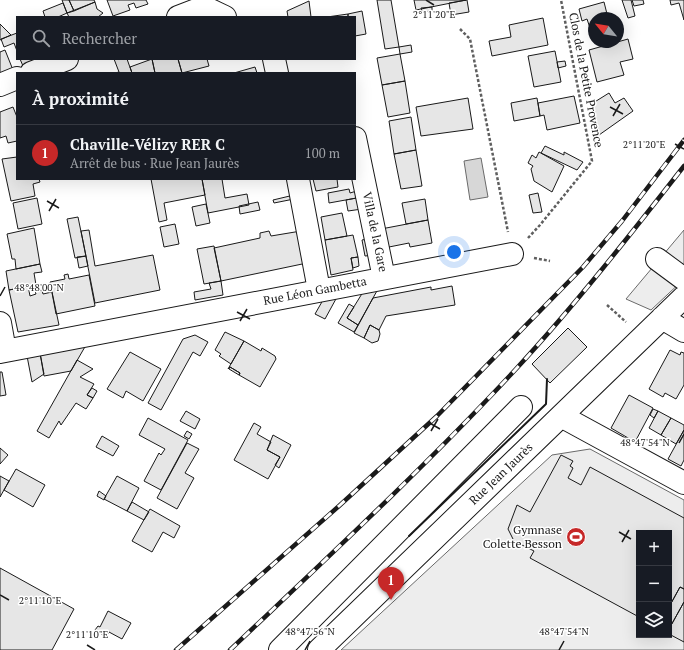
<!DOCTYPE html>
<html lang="fr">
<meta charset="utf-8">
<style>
body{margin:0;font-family:"PT Serif",serif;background:#20242c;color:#f1f3f6}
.controls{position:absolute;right:12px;bottom:12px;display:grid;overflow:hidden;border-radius:0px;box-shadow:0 4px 16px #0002}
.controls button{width:36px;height:36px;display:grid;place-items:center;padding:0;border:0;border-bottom:1px solid #363941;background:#171b24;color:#f1f3f6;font:20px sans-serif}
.compass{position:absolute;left:588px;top:12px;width:36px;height:36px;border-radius:50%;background:#171b24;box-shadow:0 4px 16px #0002;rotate:300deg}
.you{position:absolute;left:454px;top:252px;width:14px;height:14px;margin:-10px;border:3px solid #fff;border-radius:50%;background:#1a73e8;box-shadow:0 0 0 6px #1a73e833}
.badge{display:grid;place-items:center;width:26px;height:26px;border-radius:50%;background:#c62828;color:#fff;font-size:13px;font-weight:700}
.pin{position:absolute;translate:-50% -33px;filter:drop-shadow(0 1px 2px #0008)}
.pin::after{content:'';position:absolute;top:21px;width:14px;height:12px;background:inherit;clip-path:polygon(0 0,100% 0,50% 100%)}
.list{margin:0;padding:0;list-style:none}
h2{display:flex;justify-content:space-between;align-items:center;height:52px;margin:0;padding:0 16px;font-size:17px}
h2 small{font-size:13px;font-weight:400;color:#9ea1a6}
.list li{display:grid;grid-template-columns:26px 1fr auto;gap:12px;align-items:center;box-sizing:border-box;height:56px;padding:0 16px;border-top:1px solid #363941}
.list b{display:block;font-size:15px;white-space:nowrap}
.list p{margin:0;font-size:13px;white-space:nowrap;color:#9ea1a6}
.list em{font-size:13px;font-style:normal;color:#9ea1a6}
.icon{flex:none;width:22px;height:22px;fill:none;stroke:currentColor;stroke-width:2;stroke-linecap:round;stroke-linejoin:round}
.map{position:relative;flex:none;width:684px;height:650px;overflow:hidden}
.search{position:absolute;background:#171b24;box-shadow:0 4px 16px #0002;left:16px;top:16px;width:340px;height:44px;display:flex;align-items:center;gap:10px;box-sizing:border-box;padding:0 14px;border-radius:0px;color:#9ea1a6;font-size:15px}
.panel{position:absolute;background:#171b24;box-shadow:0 4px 16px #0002;left:16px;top:72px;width:340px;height:108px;border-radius:0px}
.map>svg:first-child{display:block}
</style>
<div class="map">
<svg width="684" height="650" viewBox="0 0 684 650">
<rect width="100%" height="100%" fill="#fff"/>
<path fill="#ededed" stroke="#6a6a6a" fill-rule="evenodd" d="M684 230V279L651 310 626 299Z
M590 449 684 500V650H341L552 455ZM639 533H669V635H639Z"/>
<path fill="#d7d7d7" stroke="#6a6a6a" d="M481 158 488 197 470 200 464 161Z"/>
<path fill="#e6e6e6" stroke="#1a1a1a" d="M62 0H69L74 11 67 13Z
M69 0H94L95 2 74 11Z
M107 0H146L148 4 136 8 134 3 128 5 130 10 113 16Z
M377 0H391L399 47 385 49Z
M414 0H466L416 10Z
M467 0 469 12 451 15 449 3Z
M622 0H631L635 16 628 18Z
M632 0H643L644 4 634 6Z
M670 0H684V20L679 3 671 5Z
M309 1 311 17H288L287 11Z
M95 2 97 9 103 13 98 17H69L67 13Z
M604 2 608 18H594V26L590 28 587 19 582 21 579 9Z
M63 3 67 13 58 17H45L43 11Z
M432 7V11L422 12 421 8Z
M362 11 366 34 355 36V17H348V14Z
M348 14V17H327Z
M543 18 548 45 492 56 489 41 511 37 509 25Z
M0 24 11 35 0 40Z
M17 33V51L14 43 4 47 1 39Z
M628 39 633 59 620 62 624 75 597 82 589 50Z
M411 45 412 52 400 54 399 47Z
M5 50 13 70 0 75V52Z
M555 51 561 82 534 87 528 56Z
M400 54 405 81 382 85 377 58Z
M20 59H33L34 62 23 66Z
M114 59H127L132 73H115L119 72Z
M152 59H178L182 73H155Z
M152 59 155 73H132L130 67Z
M178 59H207L209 66 182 73Z
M565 61 566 66 558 68 557 62Z
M255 67 257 73H234Z
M405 81 410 113 388 117 382 85Z
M609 93 615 103 624 98 633 111 599 135 593 103Z
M574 96 580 123 547 130 544 115 540 116 538 103Z
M468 98 473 129 421 136 416 107Z
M537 98 540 116 514 121 511 103Z
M13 107 17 117V141L8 143 6 136 0 138V112Z
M411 117 416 150 394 154 389 121Z
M545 146 564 155V152L583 162 577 170 541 153Z
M416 150 422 186 401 189 394 154Z
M539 152 564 166 552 192 534 181 531 169 533 166 528 163 532 155 536 158Z
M17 157V179H39L40 182 33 184 35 196 11 201 2 159Z
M151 179H202L205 195 164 203 167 220 159 222Z
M202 179H222L225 198 247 194 249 205 208 213Z
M313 179H337L338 187 316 191Z
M349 189 350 193 360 190 362 197 329 203 328 193Z
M538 193 542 212 533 213 529 195Z
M294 195V199L274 203 273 200Z
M367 196 369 208 348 211 346 200Z
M37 198 42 224 18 229 13 203Z
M425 199 428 220 406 224 402 203Z
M258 202 260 210 240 214 239 206Z
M206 204 210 223 196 226 192 207Z
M342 213 347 236 325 240 321 217Z
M78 217 86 256 75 258 67 219Z
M428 220 432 243 410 247 409 243 384 248 381 229Z
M175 224 179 244 164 247 160 227Z
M34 228 40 264 16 269 15 259H12L7 234Z
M89 230 95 266 153 255 160 290 95 303 81 231Z
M269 231 271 236 301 231 307 263 221 281 214 248 260 238V233Z
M353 235 358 257 351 258 353 270 331 275 325 240Z
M372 238 375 255 365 256 362 240Z
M214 246 221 281 204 284 197 249Z
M86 256 88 266 79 268 77 257Z
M358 257 359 266 353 268 351 258Z
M40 264 42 272 34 273 36 285 9 290 6 271Z
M68 274 69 279 89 275 95 306 56 314 50 282 65 279 64 275Z
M221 281 223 295 195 300 194 292 211 289 209 283Z
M28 286 30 296 36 294 35 291 42 290 43 294 52 292 59 325 18 332 9 290Z
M452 286 455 305 386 316 379 330 370 325 364 338 354 333 373 298 431 287V290Z
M378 289 358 325 347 318 363 292Z
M337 297 325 319 315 314 323 300Z
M349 304 354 307 347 318 358 325 354 332 338 323Z
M370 325 379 330 380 334 378 341 372 343 364 338Z
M568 328 587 347 550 383 532 364Z
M225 332 244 341 231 364 219 356 221 354 215 350Z
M195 335 208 342 200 356 193 352 161 410 148 403 183 339Z
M244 341 261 351 262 348 275 356 276 359 260 387 239 375 240 373 230 367 228 369Z
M86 345 71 371 44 376 40 353Z
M670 350 680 355 681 352 684 353V385L676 399 665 393 663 397 649 389Z
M130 352 161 369 143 401 126 391 123 398 107 389Z
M40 353 44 374 32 382 27 356Z
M77 360 93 369 80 377 94 384 87 395 93 398 86 409 76 403 61 425 59 421 49 438 37 431Z
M230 367 240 373 239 375 229 369Z
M0 372H2L6 395 0 396Z
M92 388 97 391 93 398 87 395Z
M629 395 653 408 635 442 611 428Z
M653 409 658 411 654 418 650 415Z
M186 411 200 419 195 429 180 421Z
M658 411 671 418 661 435 649 428Z
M148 418 188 440 161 490 144 481 159 453 161 455 165 449 139 435Z
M671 418 684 425V430L676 444 661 435Z
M254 423 261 427 257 434 271 442 267 450 280 457 268 479 234 460Z
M684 430V460L681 466 668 459Z
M187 431 192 434 189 439 184 436Z
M273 435 291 445 279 468 275 465 280 457 267 450Z
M102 436 119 446 113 456 96 447Z
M187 443 199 449 185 473 194 478 177 509 157 498Z
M0 448 8 455 0 464Z
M561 455 573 461 570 466 573 468 568 478 581 485 590 467 684 518V589L680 587 669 607V533H639V617L530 558 534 551 514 541 508 529 517 505 530 512Z
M16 469 45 485 33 507 4 490Z
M0 476 9 481 0 497Z
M117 476 139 488 127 511 104 499Z
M99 491 106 496 104 500 97 496Z
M132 502 149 512 144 520 127 511Z
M150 509 180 526 174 538 163 532 152 552 132 541Z
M0 568 74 609 52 650H0Z
M680 587 684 589V602L669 629V607Z
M684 602V642L669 634V629Z
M108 611 131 623 122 639 109 632 106 637 95 630 98 626 100 627Z"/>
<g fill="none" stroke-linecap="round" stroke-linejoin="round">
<defs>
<path id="minor" d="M204 7 225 17
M178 17 204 7
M274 59 277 73
M31 73 67 59
M0 85 17 78
M355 138 384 278
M298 179 319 290
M657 259 684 279
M662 318 684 331
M0 323 5 351
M0 352 512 254
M561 416 684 483
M280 650 521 407
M319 650 684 297"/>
</defs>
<use href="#minor" stroke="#1a1a1a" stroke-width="24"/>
<path stroke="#5f5f5f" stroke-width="2.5" stroke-dasharray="3 2" stroke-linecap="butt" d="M460 29 470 39 508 232
M528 238 540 225 592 161 561 0
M534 258 550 261
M607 305 626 322"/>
<use href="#minor" stroke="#fff" stroke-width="22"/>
<defs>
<path id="rail" d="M176 650 339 506 437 416 583 267 622 221 684 140
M230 650C327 558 425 467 516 369 576 304 630 235 684 166"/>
</defs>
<use href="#rail" stroke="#1a1a1a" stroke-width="4.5"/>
<use href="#rail" stroke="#fff" stroke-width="3" stroke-dasharray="9" stroke-linecap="butt"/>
<path stroke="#1a1a1a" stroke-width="2" d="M409 536 546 404 547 379"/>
</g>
<path fill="none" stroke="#1a1a1a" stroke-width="1.5" d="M426 0 434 5M610 107 623 114M613 116 620 104M675 144 684 149M47 201 59 208M49 211 56 199M0 296 5 287M237 312 250 319M240 321 247 309M428 422 440 429M431 431 438 419M679 443 684 434M619 532 631 539M622 542 629 530M0 595 9 600M87 645 95 650M305 650 310 641M559 650 564 641"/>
<defs>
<symbol id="stadium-disc" viewBox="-11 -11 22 22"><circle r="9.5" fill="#c62828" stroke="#fff"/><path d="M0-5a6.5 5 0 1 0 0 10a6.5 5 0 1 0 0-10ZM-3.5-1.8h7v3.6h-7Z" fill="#fff"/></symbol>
</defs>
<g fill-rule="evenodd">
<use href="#stadium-disc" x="565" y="526" width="22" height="22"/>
</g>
<g text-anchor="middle" stroke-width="3" stroke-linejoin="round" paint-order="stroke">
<g font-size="12" fill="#1a1a1a" stroke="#fff">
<text transform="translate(586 80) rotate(79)" y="4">Clos de la Petite Provence</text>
<text transform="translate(375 232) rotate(78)" y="4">Villa de la Gare</text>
<text transform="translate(315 291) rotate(-11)" y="4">Rue Léon Gambetta</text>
<text transform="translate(501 474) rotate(-44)" y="4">Rue Jean Jaurès</text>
</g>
<g font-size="12" fill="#1a1a1a" stroke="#fff" text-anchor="end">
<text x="562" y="534">Gymnase<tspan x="562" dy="14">Colette Besson</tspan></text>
</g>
</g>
<g font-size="10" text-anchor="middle" fill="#1a1a1a" stroke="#fff" stroke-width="3" stroke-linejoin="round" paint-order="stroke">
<text x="434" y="18">2°11'20"E</text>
<text x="644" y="148">2°11'20"E</text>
<text x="39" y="291">48°48'00"N</text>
<text x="645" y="446">48°47'54"N</text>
<text x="40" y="604">2°11'10"E</text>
<text x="310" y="635">48°47'56"N</text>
<text x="564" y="635">48°47'54"N</text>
<text x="87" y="638">2°11'10"E</text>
</g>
</svg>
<div class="controls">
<button>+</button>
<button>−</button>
<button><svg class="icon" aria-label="layers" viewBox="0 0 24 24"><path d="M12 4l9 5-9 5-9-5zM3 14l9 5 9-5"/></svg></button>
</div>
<svg class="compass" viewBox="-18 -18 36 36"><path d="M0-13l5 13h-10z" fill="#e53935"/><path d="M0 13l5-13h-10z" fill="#9ea1a6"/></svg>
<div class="you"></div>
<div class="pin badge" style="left:391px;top:600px">1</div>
<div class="search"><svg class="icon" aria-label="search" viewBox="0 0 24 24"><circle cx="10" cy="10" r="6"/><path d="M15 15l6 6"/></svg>Rechercher</div>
<section class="panel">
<h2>À proximité<small></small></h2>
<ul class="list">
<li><span class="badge">1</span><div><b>Chaville-Vélizy RER C</b><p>Arrêt de bus · Rue Jean Jaurès</p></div><em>100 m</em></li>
</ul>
</section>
</div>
